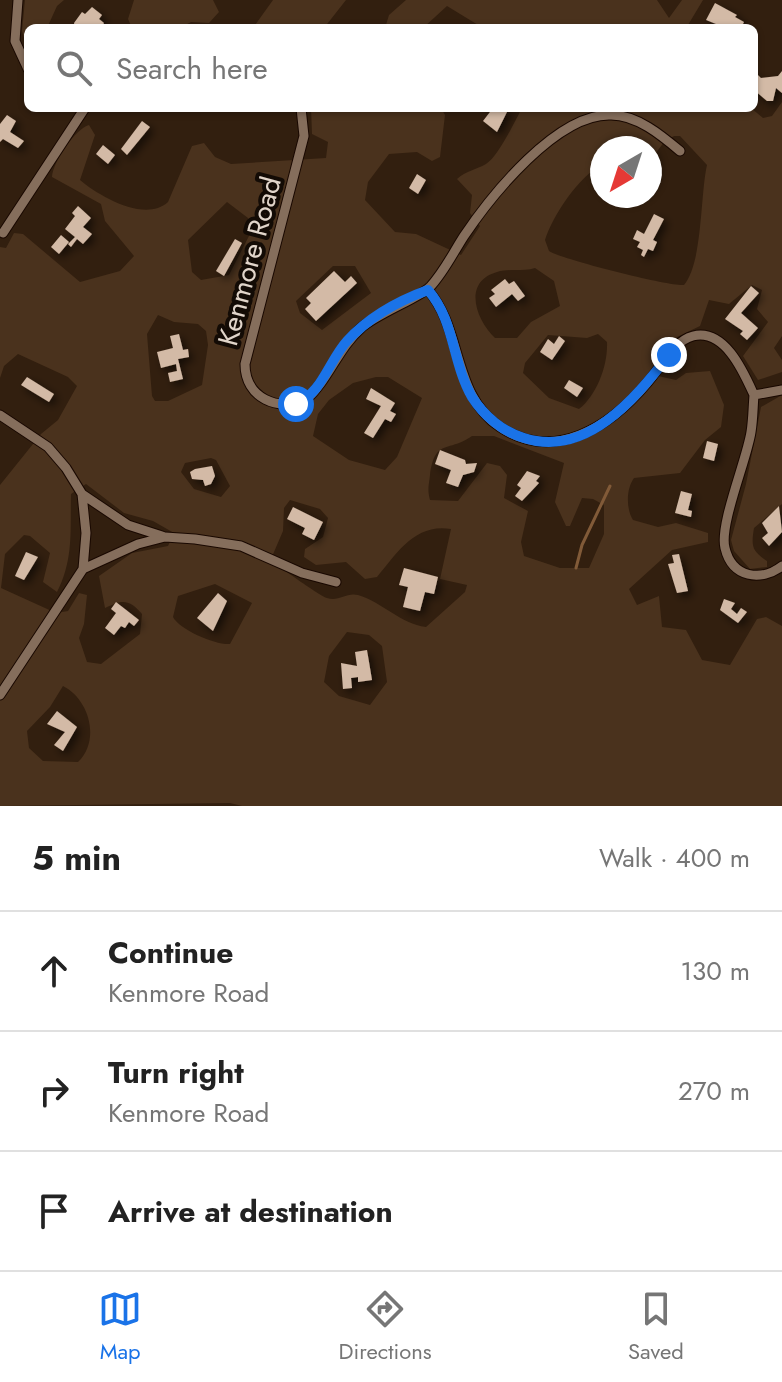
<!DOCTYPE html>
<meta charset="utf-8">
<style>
body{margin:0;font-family:Jost,sans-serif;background:#f2f2f2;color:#222}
.compass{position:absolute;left:590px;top:136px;width:72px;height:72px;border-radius:50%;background:#fff;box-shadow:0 2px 6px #0004;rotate:219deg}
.stop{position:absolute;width:24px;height:24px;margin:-18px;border:6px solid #1a73e8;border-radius:50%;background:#fff}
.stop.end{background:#1a73e8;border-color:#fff;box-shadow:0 2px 8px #0008}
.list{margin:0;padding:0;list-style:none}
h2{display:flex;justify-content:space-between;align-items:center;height:104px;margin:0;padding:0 32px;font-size:34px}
h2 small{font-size:26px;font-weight:400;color:#767676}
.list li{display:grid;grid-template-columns:52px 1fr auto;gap:24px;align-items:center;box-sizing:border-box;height:120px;padding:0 32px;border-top:2px solid #e0e0e0}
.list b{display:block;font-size:30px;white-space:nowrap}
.list p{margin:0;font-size:26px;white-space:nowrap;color:#767676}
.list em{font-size:26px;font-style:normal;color:#767676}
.icon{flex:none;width:44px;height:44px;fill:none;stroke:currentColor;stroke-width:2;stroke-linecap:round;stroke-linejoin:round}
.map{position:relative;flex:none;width:782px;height:806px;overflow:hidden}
.search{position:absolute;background:#fff;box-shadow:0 2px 6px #0004;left:24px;right:24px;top:24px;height:88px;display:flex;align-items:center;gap:20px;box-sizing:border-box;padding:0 28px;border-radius:12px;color:#767676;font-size:30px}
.sheet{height:464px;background:#fff}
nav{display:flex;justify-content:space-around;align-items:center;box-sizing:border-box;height:112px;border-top:2px solid #e0e0e0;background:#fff;font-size:22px;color:#767676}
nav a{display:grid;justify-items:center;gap:4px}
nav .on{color:#1a73e8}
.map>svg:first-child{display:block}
</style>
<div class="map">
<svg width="782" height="806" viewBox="0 0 782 806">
<defs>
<filter id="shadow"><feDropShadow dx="4" dy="4" stdDeviation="4" flood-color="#0009"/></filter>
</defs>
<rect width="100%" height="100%" fill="#321f0f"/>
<path fill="#4a321d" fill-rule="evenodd" d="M25 0H64L57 6 47 28H28V51L22 31Z
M134 0H213L219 12 209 23 191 22 180 28H132L128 19Z
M273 0H346L324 28H253Z
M406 0H657L669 18 682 0H703L688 25 691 28H483L447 6 423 28H385L389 15Z
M782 102V336L774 348 782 360V372L758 380 743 356 768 322 757 309 762 290 752 285 729 304 709 300 700 326 673 339 652 369 658 376 676 380 686 373 710 371 724 405 721 427 705 440 680 473 634 478C626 489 626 509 633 520L658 527 676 523 708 533V542L672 550 629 589 637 605 659 596 662 627 686 630 702 660 730 665 757 619 766 617 782 626V806H242L230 803 0 806V485L41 434 58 420 77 386 68 377 18 354 4 366 0 378V247L6 248 14 233 23 234 80 282 120 271 134 256 105 221 101 204 52 177C53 162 75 129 89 125L95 135 80 180C99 196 145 223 168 202L192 146 204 143 215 157 231 164 326 158 328 142 312 134 311 108H441L445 115 440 157 432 161 417 152 389 154 368 182 365 200 395 232 416 234 461 255 480 226 470 213 472 195 457 179C467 170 476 170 486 164 498 157 515 121 522 108H751L763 118 772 116ZM674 136H680L707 165C700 196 703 262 684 285 672 287 560 259 549 251L545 240C553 215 579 176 602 165V148H650V161L664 142ZM227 202 248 218 251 232 229 275 201 280 192 272 188 240ZM333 266H355L371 293 322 330 300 313 296 301ZM535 268 554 281 560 306 531 322 517 338H495C476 320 462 282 497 272 509 268 522 272 535 268ZM158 315 174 322 198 324 206 331 208 345 202 385 168 401H155L152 396 147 334ZM598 334 607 342C608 365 597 395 579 409L549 398 523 373 525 363 548 335 587 338ZM376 377H388L422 398 397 457 385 470 349 460 313 436 318 414 329 400 353 383ZM472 436H494L564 463 555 502 566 526H570L582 498 593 499 604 505V534L589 568H560L524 556 521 542 528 511 504 498 507 475 500 466 487 463 458 501 430 500C427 489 429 485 430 475 435 438 448 453 472 436ZM211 458 216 460 230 486 221 497 194 489 181 472 185 463ZM86 484 124 513 153 521 174 533 168 546 132 553 99 576 105 608C120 601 128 597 142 614L140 634 101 664 87 662 79 638 84 624 87 595 79 593 68 611 56 613 1 588 5 554 24 535 30 536 50 553 43 582 57 592C74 559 70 530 71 494ZM290 500 320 509 328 518 323 537 305 549 304 557 316 565 346 562 365 579 377 577C397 553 415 523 451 529L440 579 467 585 465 592 426 627C401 624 382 602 358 595 346 592 339 602 327 598 322 597 274 564 271 559L283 531 284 508ZM215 584 252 603 230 644C215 645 180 630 173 617L178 596ZM347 632 369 635 382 646 387 682 370 705 339 696 324 682 329 656ZM63 686C89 699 101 740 78 762L43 761 29 748 27 731 50 707Z
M782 395V504L754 528C751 547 752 551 767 561V567L750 569 734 551 731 540 746 484 761 407Z"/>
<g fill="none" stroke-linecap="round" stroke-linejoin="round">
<path stroke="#815a38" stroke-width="3" d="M576 568 582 545 610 486"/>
</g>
<path fill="#d3baa6" filter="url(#shadow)" d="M715 3 737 15 735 17 744 22 741 28H726L706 20Z
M92 7 102 15 99 19 104 23 101 28H75L74 23 82 12 85 14Z
M754 71 761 78 778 76 782 71V93L776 88 773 101H767L754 90Z
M493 108H509L497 132 483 121Z
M7 115 16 121 10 132 24 141 18 148 3 139 0 142V124Z
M142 121 150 127 127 155 121 149Z
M103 145 115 155 108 164 96 154Z
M417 174 426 180 418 194 409 188Z
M78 206 91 218 83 227 92 234 83 244 77 239 71 247 68 244 75 237 65 229 75 216 72 213Z
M654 214 664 219 653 240 657 242 653 251 648 249 644 257 641 255 643 250 637 247 640 242 633 239 637 230 644 234Z
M61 235 69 242 59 254 51 247Z
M235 239 242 243 224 276 216 271Z
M334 271 345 282 351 276 357 283 316 321 305 309 311 303 306 298Z
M505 279 509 284 514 281 525 296 518 301 512 294 496 307 489 298 495 294 491 290Z
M751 286 759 293 741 313 758 328 747 340 740 334 743 331 725 319Z
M179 334 183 350 188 349 189 357 178 359 183 379 170 382 168 373 177 371 176 364 161 368 157 352 173 348 170 336Z
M559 336 565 341 552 360 540 352 548 339 554 344Z
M27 377 54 394 49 402 21 385Z
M569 380 583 388 577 397 564 388Z
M371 388 395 403 390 411 396 414 391 422 385 419 373 438 364 433 381 406 366 399Z
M707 441 718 444 714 461 703 458Z
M440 450 465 460 466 464 477 463 474 472 463 475 458 487 446 483 451 470 435 464Z
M212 466 215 476 211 484 205 486 203 480 192 479 190 472 195 469Z
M527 471 540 476 536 481 539 483 522 501 515 496 521 488 517 485Z
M681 491 692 494 688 510 692 511 691 517 675 513Z
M779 506 782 532 769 546 762 538 768 533 762 523Z
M293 507 323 522 314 540 302 534 305 528 287 519Z
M26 552 38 557 24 580 15 576Z
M679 554 688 591 677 593 668 564 674 563 672 555Z
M404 568 438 577 434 594 425 592 420 611 403 607 408 587 399 585Z
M218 593 227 601 213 631 197 618Z
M724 599 735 603 731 609 737 614 741 608 747 612 738 623 720 610Z
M116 602 139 620 134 626 129 622 125 628 121 626 114 635 105 628 116 613 111 609Z
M367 650 372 680 358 682V677L351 678 352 688 343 689 341 663 357 666 355 652Z
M57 711 77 727 63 751 54 745 65 732 47 724Z"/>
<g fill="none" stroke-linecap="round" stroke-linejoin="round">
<defs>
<path id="minor" d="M18 0 15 41 28 69
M301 108 304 136 245 364C245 398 278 412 306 400 329 379 338 348 362 327 379 313 420 297 430 287 444 272 453 253 464 236 491 196 557 113 611 115 637 115 661 135 680 151
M3 233 85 108
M428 290C463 330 452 395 500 427 554 463 610 427 647 383 660 369 673 341 693 336 725 328 744 373 754 395
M782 390 754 395C753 407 753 420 751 432 747 459 719 525 725 548 732 578 761 582 782 566
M0 415 48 447 66 468 82 494 86 533 83 569 0 695
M82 494 128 525 162 536
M83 569 138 544 165 537 195 539 241 546 302 573 336 582"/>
</defs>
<use href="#minor" stroke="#190800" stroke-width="11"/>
<use href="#minor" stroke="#856e5c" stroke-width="9"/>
</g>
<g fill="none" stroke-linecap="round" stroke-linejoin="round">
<path stroke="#1a73e8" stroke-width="10" d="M296 404C322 393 329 361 347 341 369 317 398 301 428 290 455 321 452 362 472 397 484 416 503 432 524 438 586 458 635 399 669 355"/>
</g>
<g text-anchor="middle" stroke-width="8" stroke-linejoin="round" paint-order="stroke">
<g font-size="28" fill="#e1d5ca" stroke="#130b05">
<text transform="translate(249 261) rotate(-75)" y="10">Kenmore Road</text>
</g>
</g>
</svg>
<svg class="compass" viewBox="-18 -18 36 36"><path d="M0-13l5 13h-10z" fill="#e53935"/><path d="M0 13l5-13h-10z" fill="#767676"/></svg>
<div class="stop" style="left:296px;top:404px"></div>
<div class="stop end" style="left:669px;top:355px"></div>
<div class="search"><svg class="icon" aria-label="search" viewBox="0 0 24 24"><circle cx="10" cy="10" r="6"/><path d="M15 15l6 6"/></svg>Search here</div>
</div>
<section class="sheet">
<h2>5 min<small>Walk · 400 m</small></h2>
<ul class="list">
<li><svg class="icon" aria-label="ahead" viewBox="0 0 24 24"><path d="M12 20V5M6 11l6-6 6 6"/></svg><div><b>Continue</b><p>Kenmore Road</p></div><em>130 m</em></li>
<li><svg class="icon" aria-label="right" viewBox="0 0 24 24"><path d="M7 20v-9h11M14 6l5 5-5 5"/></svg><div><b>Turn right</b><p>Kenmore Road</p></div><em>270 m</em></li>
<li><svg class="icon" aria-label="arrive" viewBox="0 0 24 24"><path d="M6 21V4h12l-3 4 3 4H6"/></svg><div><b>Arrive at destination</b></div></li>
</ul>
</section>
<nav>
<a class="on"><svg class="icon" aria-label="map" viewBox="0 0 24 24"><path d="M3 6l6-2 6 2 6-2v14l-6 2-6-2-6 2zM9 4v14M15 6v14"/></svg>Map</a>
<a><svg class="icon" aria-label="directions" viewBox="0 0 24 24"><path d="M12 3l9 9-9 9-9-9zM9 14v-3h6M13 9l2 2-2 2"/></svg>Directions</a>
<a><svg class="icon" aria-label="saved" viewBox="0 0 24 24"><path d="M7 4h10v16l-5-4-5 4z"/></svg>Saved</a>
</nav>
